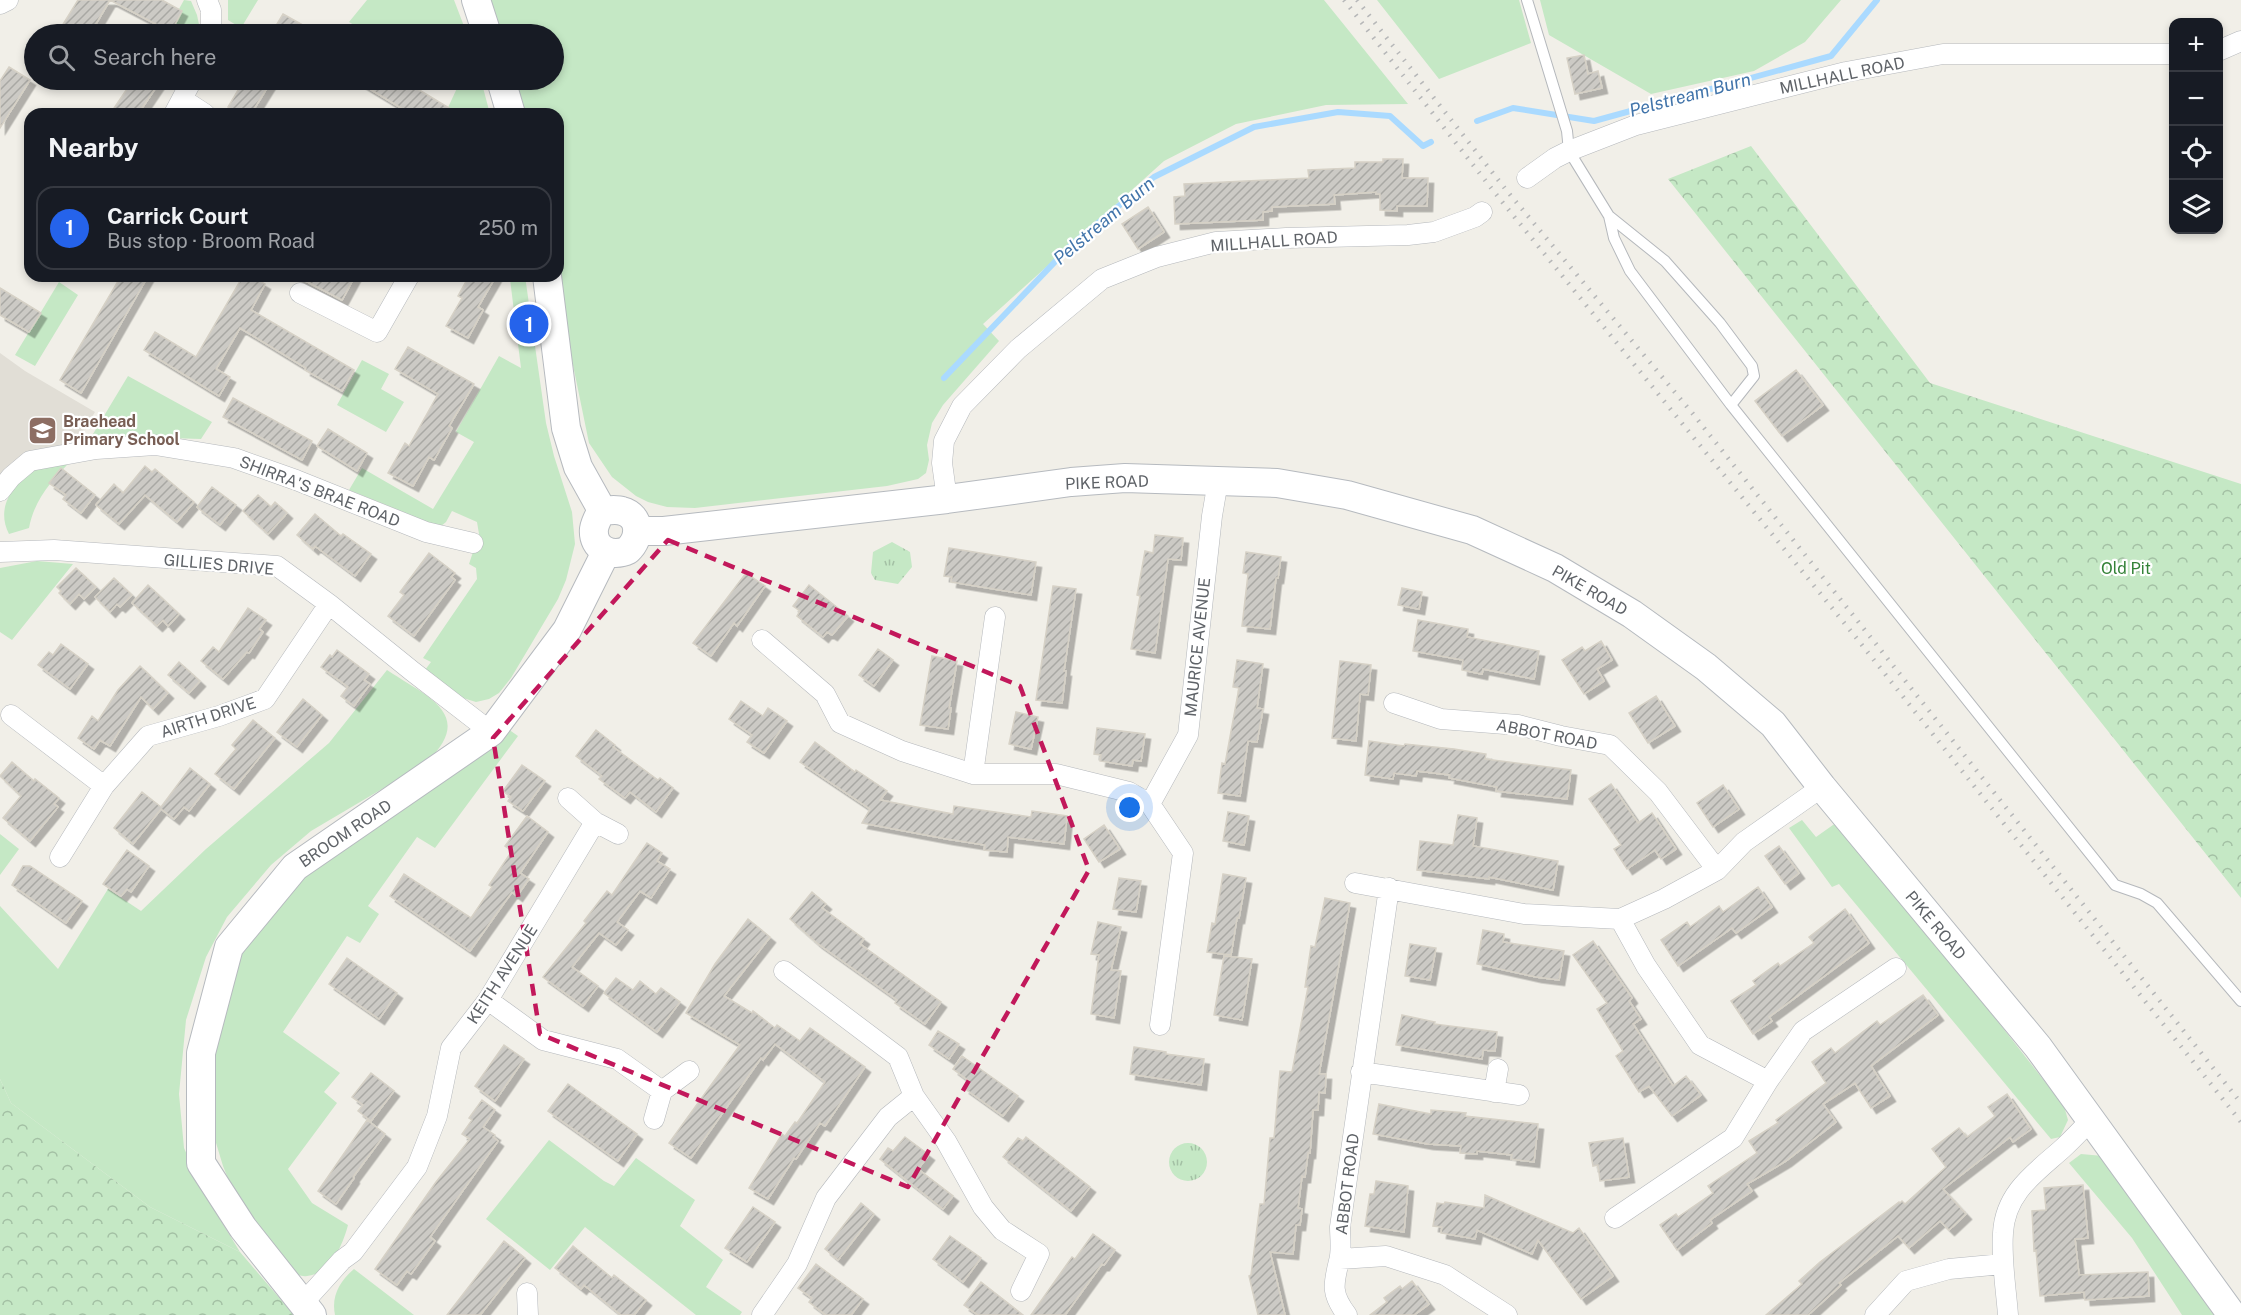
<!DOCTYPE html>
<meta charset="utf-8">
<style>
body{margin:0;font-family:"Public Sans",sans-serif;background:#20242c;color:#f1f3f6}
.controls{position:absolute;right:18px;top:18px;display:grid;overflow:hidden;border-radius:12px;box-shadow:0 3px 9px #0003}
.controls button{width:54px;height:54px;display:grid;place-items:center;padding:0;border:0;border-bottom:2px solid #363941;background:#171b24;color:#f1f3f6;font:30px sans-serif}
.you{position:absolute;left:1130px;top:808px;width:21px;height:21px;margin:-15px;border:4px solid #fff;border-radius:50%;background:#1a73e8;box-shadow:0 0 0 9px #1a73e833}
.badge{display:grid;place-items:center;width:39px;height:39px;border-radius:50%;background:#2563eb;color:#fff;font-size:20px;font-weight:700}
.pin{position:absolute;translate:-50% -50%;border:3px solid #fff;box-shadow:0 2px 6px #0006}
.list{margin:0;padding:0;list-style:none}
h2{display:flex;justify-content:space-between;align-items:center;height:78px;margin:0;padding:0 24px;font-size:26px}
h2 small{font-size:20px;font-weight:400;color:#9ea1a6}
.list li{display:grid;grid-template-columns:39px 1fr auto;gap:18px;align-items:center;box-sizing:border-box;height:84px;margin:0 12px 12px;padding:0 12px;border:2px solid #363941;border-radius:18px}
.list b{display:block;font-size:22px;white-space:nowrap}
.list p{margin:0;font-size:20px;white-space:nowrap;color:#9ea1a6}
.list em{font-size:20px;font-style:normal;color:#9ea1a6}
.icon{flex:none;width:33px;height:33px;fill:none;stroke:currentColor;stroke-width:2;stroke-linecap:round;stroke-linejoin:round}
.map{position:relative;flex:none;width:2241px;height:1315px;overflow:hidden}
.search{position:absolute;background:#171b24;box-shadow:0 3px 9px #0003;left:24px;top:24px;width:540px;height:66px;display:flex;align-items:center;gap:15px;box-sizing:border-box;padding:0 21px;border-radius:33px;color:#9ea1a6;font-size:22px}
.panel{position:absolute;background:#171b24;box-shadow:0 3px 9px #0003;left:24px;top:108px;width:540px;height:174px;border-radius:18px}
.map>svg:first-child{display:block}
</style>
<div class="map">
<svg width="2241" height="1315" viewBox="0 0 2241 1315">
<defs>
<pattern id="forest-crowns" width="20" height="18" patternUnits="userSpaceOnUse" patternTransform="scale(1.5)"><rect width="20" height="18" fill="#c5e8c5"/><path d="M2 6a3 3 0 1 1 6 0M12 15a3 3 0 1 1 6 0" fill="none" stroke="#a3c0a4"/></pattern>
<pattern id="park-tufts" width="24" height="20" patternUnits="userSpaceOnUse" patternTransform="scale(1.5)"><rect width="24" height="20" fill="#c5e8c5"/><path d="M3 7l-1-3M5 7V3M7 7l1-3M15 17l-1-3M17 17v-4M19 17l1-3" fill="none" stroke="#a3c0a4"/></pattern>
<pattern id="building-hatch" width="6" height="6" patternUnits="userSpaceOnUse" patternTransform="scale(1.5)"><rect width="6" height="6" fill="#cccac5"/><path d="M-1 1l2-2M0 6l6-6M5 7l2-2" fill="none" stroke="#a9a8a4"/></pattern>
<filter id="shadow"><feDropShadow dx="5.5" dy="5.5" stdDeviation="0" flood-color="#0004"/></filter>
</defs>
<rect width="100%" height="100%" fill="#f1efe8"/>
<path fill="#e1ded6" d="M0 353 25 371 95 412 73 447 0 481Z"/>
<path fill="#c5e8c5" d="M184 0 191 1 197 15 201 34H174L180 26 175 24 182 11 179 9Z
M228 0H258L241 28 228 20Z
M367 0H454L467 34H369L349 22Z
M486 0H1324L1408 104 1326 105 1236 124 1164 161 983 324 999 341 943 405 932 423 927 445 929 460 926 473 918 479 887 486 695 508 667 507 648 502 636 496 612 477 589 443 567 336 558 276V114H525L515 80H554V34H499Z
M1377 0H1519L1531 43 1439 79Z
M1540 0H1841L1805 42 1754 71 1651 94 1549 35Z
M447 80H481L490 114H445L458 86Z
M505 276H525L546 423 554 456 572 512 575 544 566 580 558 599 511 678 499 693 489 699 476 702 463 698 425 670 431 662 423 658 477 579 476 568 469 564 479 534 477 522 452 511 446 522 440 527 349 490 362 468 433 509 474 442 456 432 499 356 521 368 510 279Z
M59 282 78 295 35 366 15 355Z
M362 360 389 374 381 389 404 402 386 432 337 405Z
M128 376 212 422 201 439 169 438 87 444Z
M72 460C52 480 34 500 29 528L9 534C0 516 4 500 17 484 20 481 23 476 26 473 39 464 57 463 72 460Z
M37 561 73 564 12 640 0 632V568Z
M387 670C427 697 477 714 426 763L311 831 271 865 227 917 206 957 186 1020 179 1094 184 1148 204 1193 240 1252 150 1207 11 1103 0 1079V906L58 969 108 889 141 911 206 849 329 743Z
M508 729 518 736 435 848 417 837 368 906 379 914 360 943 347 936 283 1032 340 1073 324 1092 337 1103 288 1169 312 1203 348 1225C343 1245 330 1274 307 1276 302 1277 296 1274 292 1274L241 1211 223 1166 213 1133 206 1079 232 963 279 894 374 824 423 796Z
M1802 820 1816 837 1840 820 2064 1106 2068 1120 2060 1137 2051 1139 1839 884 1832 887 1789 828Z
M0 834 19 849 0 875Z
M549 1140 604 1181 614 1186 636 1158 695 1200 680 1226 723 1260 706 1287 742 1312 740 1315H696L585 1227 550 1270 486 1219Z
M2081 1154 2103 1156 2216 1315H2182L2132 1238 2069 1163Z
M354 1269 414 1315H335C331 1296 340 1281 354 1269Z"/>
<path fill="url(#forest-crowns)" d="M1751 146 1930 383 2241 484V898L1668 179Z
M0 1079 11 1103 150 1207 240 1252 294 1315H0Z"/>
<path fill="url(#park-tufts)" d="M892 542 910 552 912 567 898 584 875 580 871 573 873 552Z
M1169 1162a19 19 0 1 1 38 0a19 19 0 1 1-38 0Z"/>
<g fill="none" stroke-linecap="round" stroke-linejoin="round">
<path stroke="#aadaff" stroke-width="6" d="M1477 121 1513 108 1594 121 1831 56 1877 0
M944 378 1071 245 1154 177 1254 127 1338 112 1390 116 1423 146 1431 142"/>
</g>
<path fill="url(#building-hatch)" stroke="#d6d1c6" stroke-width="1.5" filter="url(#shadow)" d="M78 0H162L182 11 171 32 110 0 90 34H57Z
M283 14 319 34H271Z
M1584 55 1588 74 1598 71 1602 88 1575 94 1567 58Z
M9 67 30 80 0 128V81Z
M133 80H161L138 114H110Z
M244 80H272L251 114H239L228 107Z
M355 80H403L459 114H411Z
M1383 159H1403L1402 178H1428L1427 206H1397V211L1380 210V194H1376V192L1334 195 1335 204 1272 207V211L1263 212V220L1175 224 1174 197 1185 196 1184 184 1309 178 1308 170 1355 168V162H1383Z
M1148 207 1164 232 1138 249 1122 224Z
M121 276H148L81 393 60 380Z
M243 276H251L265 284 251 310 354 370 342 391 305 370 306 368 240 328 216 369 230 377 219 396 144 350 155 332 196 357Z
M296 276H355L342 300Z
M469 276H496L478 307 483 310 468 338 446 326 462 298 458 296Z
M0 288 41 313 29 332 0 315Z
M408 347 474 384 449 426 452 428 434 460 429 457 413 486 388 473 405 443 409 446 438 394 395 369Z
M1796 370 1823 405 1782 436 1755 401Z
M233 398 312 441 302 460 223 417Z
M328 429 367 453 357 471 317 446Z
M145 466 152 472 155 469 194 502 177 522 145 495 119 524 96 505 114 484 123 493Z
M61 468 95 495 81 513 63 499 66 495 49 483Z
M212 487 236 505 220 525 197 507Z
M258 495 271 507 275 502 287 513 268 534 243 511Z
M315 514 341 536 343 534 371 554 355 576 315 546 313 549 297 535Z
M1155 535 1183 538 1181 560 1168 559 1155 653 1131 649 1140 596 1137 595 1145 551 1153 553Z
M949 548 1036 562 1031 595 951 582 952 577 944 576Z
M1246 552 1281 557 1278 578H1276L1270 629 1242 626 1248 574 1243 573Z
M429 553 455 573 451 577 455 580 414 636 388 616 404 595 400 592Z
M76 568 96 587 84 599 79 594 70 604 59 593 61 591 57 587Z
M746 573 765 586 737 626 734 623 711 656 693 643Z
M114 578 132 595 120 607 117 604 110 612 95 597Z
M148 585 179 614 168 626 163 620 157 626 132 603Z
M809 585 848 616 832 635 827 632 823 637 797 616 800 611 793 606Z
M1053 586 1076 589 1064 671H1066L1062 703 1036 700Z
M1402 588 1422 592 1419 609 1398 605Z
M248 608 266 620 259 629 263 632 249 653 247 652 223 679 201 661 213 647 219 652Z
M1418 620 1468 629 1467 637 1539 651 1534 679 1483 669 1482 674 1462 670 1463 660 1413 651Z
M1601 641 1612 660 1597 669 1604 681 1584 694 1562 660 1582 647 1585 651Z
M61 644 88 664 70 689 38 665 49 652 53 655Z
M878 649 893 660 874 686 859 675Z
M337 650 369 674 364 680 370 684 354 706 341 696 348 687 321 667 330 655 332 657Z
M932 656 957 661 949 708H951L948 729 920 725Z
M1237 660 1263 664 1257 708 1263 709 1257 742 1248 741 1240 796 1218 793 1222 763 1225 764 1239 688 1233 687Z
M1340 661 1371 665 1368 695 1360 694 1356 741 1332 738Z
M179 662 200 681 189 693 168 675Z
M140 666 168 693 153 709 141 697 110 746 100 740 94 749 78 738 92 716 98 721 118 690Z
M1656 696 1675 726 1648 743 1629 713Z
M303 699 322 715 297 747 277 732Z
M741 701 763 716 768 708 787 721 764 753 747 742 752 735 729 719Z
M1016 712 1038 717 1031 749 1009 744Z
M253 720 275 738 234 789 215 774 236 749 232 745Z
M1097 728 1145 734 1141 761 1133 760 1132 766 1100 761 1101 755 1094 754Z
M596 730 615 745 613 747 658 780 660 778 673 788 656 812 630 792 625 798 599 779 602 776 576 756Z
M1369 741 1404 746 1405 744 1454 749 1486 754 1485 759 1571 770 1567 799 1496 791 1497 787 1449 778 1450 775 1417 771 1416 776 1394 773 1393 779 1365 775Z
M815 742 855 772 856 770 887 791 880 800 953 814 954 806 1031 817 1032 811 1067 816 1064 844 1008 837 1007 852 984 850 985 845 947 839 862 823 870 809 800 762Z
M12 762 34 781 35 779 59 798 54 804 58 807 30 841 3 818 21 796 0 776Z
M522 765 545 781 523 811 508 801 511 797 503 791Z
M190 768 210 784 189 811 184 807 174 819 161 809 133 844 114 828 142 792 161 807Z
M1611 784 1638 823 1652 813 1676 849 1661 859 1655 850 1627 869 1614 849 1621 845 1589 799Z
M1723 785 1739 809 1713 827 1697 803Z
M1228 812 1249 816 1244 845 1223 841Z
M1458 815 1477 818 1473 846 1558 861 1553 890 1489 877V879L1417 870 1420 841 1453 845Z
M527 816 548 832 520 873 529 879 517 896 512 892 470 951 390 896 404 874 471 918 492 887 489 885 512 851 505 846Z
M1104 825 1120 849 1099 862 1084 839Z
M647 843 662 853 657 861 670 869 651 898 640 891 617 922 628 930 616 945 599 933 572 967 598 986 583 1006 543 977 586 923 584 921 607 891 612 895Z
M1779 846 1799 873 1785 884 1765 856Z
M127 850 149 866 131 892 127 889 121 896 103 884Z
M23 866H30L82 901 66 923 12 885Z
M1223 874 1246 878 1239 918H1237L1231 955 1207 952 1212 923 1215 924Z
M1119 878 1141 881 1136 912 1113 909Z
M1758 887 1772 907 1736 933 1732 928 1678 966 1661 940 1687 922 1690 927 1719 906 1723 912Z
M812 892 826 904 822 908 864 939 860 944 941 1002 925 1024 895 1003 897 1000 817 943 790 919Z
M1325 898 1350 903 1319 1074H1326L1325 1093 1319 1092 1318 1110H1313L1310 1153H1308L1305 1177 1302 1176 1298 1208 1302 1209 1300 1225H1296L1293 1254 1270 1252 1285 1315H1258L1249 1276 1251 1275 1260 1204H1264L1270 1138H1274L1280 1071 1292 1072 1308 987H1305L1311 946 1315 947Z
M1845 909 1869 943 1769 1017 1772 1021 1753 1034 1731 1001 1756 985 1753 981 1778 963 1780 966 1814 943 1809 937Z
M748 919 770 937 724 996 752 1013 753 1011 775 1028 777 1025 800 1041 810 1028 865 1067 825 1126 820 1123 796 1159 794 1158 768 1199 749 1188 782 1134 785 1136 795 1122 797 1123 825 1082 775 1044 763 1060 761 1058 691 1158 669 1143 740 1045 686 1013 715 964Z
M1098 922 1121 927 1111 970 1121 971 1114 1018 1091 1014 1099 955 1091 954Z
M1483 930 1504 934 1503 942 1564 951 1559 980 1536 977 1477 964Z
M1593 941 1632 998 1629 1001 1641 1019 1633 1024 1673 1086 1686 1076 1701 1095 1672 1116 1649 1086 1639 1092 1616 1056 1623 1051 1597 1009 1607 1003 1573 955Z
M1410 944 1436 948 1430 980 1405 976Z
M1224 956 1252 959 1242 1020 1214 1015Z
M347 958 397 993 379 1019 329 984Z
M616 978 633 990 640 981 656 994 661 988 680 1002 657 1032 604 993Z
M1923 995 1938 1015 1871 1066 1890 1096 1871 1108 1855 1083 1823 1104 1836 1122 1786 1161 1747 1184 1752 1191 1710 1220 1712 1223 1677 1250 1660 1225 1676 1214 1678 1217 1713 1193 1708 1186 1757 1153 1749 1141 1778 1123 1776 1120 1826 1083 1812 1062 1831 1048 1835 1053 1877 1021 1880 1025Z
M1402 1015 1435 1022 1434 1024 1497 1032 1495 1051 1483 1050 1482 1059 1396 1045Z
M938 1031 959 1044 949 1059 929 1045Z
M504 1045 524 1059 495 1101 475 1086Z
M1134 1047 1166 1052V1054L1204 1059 1201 1085 1130 1074Z
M962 1056 1018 1096 1003 1116 964 1088 969 1081 953 1069Z
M371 1073 394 1091 371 1121 358 1111 363 1105 352 1097Z
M568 1084 637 1134 618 1161 548 1111Z
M2007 1094 2031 1129 2013 1142 2010 1137 1943 1189 1966 1214 1949 1230 1940 1221 1909 1248 1898 1236 1839 1283 1841 1285 1808 1315H1766L1802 1284 1799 1281 1820 1262 1899 1202 1900 1203 1902 1201 1905 1204 1946 1167 1932 1149 1959 1128 1967 1137 1995 1116 1988 1107Z
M482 1100 495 1110 483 1127 495 1135 493 1137 498 1141 430 1237 435 1241 411 1274 407 1271 397 1285 375 1269 436 1182 470 1139 462 1134 472 1120 469 1118Z
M1379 1104 1431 1114V1110L1466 1113 1465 1116 1538 1124 1534 1162 1511 1159 1512 1155 1477 1151V1154L1460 1153 1461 1146 1428 1144 1373 1134Z
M367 1120 385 1134 353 1177 354 1178 336 1204 318 1191Z
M905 1137 929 1155 918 1169 953 1196 943 1209 880 1159 888 1148 893 1151Z
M1026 1137 1090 1187 1071 1211 1003 1157 1018 1138 1023 1141Z
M1623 1138 1629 1177 1600 1181 1598 1165 1593 1166 1589 1143Z
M1376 1181 1408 1186 1404 1232 1365 1226 1370 1194H1374Z
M2083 1185 2088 1238 2075 1239 2079 1275 2148 1272 2149 1296 2085 1300 2084 1292 2040 1296 2036 1250 2034 1251 2032 1211 2046 1210 2044 1188Z
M1485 1195 1573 1233 1579 1228 1613 1276 1581 1299 1538 1240 1532 1254 1477 1230 1475 1239 1441 1233 1442 1227 1433 1226 1437 1203 1444 1204 1445 1202 1484 1208Z
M861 1203 874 1214 838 1260 825 1249Z
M753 1207 775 1222 747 1262 725 1248Z
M1093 1234 1115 1250 1104 1265 1102 1264 1065 1315H1031L1072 1257 1075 1259Z
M950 1236 981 1258 963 1282 933 1259Z
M504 1241 525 1258 480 1315H447Z
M573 1246 612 1278 614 1275 646 1300 634 1315H621L584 1285 581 1289 555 1268Z
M816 1264 863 1299 851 1315H826L809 1302 812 1298 798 1288Z
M1412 1281 1429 1304 1414 1315H1370L1387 1302 1384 1298 1400 1286 1402 1289Z
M981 1282 1023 1315H978L964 1305Z"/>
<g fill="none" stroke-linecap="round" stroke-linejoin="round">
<defs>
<path id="lane" d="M1527 0 1567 131 1569 151 1609 216 1614 238 1630 271 1731 405
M1609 216 1665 261 1720 323 1752 366 1754 376 1731 405 2115 885 2141 894 2157 903 2241 1001"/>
<path id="street" d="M207 0 211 10V34
M0 4 8 0
M2218 51 2241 41
M182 99 205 114
M174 114 192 80
M1527 178 1555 158 1569 151 1636 125 1846 72 1943 54H2174
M300 293 377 332 409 276
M0 491 11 477 30 461 96 449 155 445 234 458 296 480 426 532 473 543
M947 499 942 463 944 441 962 406 1018 349 1102 279 1157 257 1216 242 1286 238 1408 235 1434 232 1475 217 1482 212
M0 552 54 550 277 566 329 604 412 671 491 732
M762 640 825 694 840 723 902 751 973 774H1056L1129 792 1150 804 1188 735 1212 516 1218 481
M1394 703 1441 719 1518 725 1561 736 1610 745 1658 792 1717 870
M11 715 104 786 148 736 219 716 265 699 329 604
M973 774 995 617
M568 798 595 822
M1150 804 1183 853 1160 1025
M60 857 104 786
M1355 883 1524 914 1620 919 1664 899 1717 870 1744 842 1822 787
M1620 919 1646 966 1700 1045 1768 1081 1803 1031 1896 968
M784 971 898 1057 914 1096 946 1141 983 1207 1002 1230 1039 1254 1021 1291
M488 1000 543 1040 617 1059 662 1091
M1361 1072 1519 1095
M1494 1092 1498 1069
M654 1119 662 1091 689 1071
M1615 1218 1733 1138 1768 1081
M1340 1259 1386 1256 1445 1275 1507 1315
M527 1293 528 1315
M302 1304 342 1260 353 1252 417 1167 437 1116 451 1048 488 1000 595 822 618 834
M762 1315 797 1264 826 1198 888 1117 914 1096
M1347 1315C1331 1294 1333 1285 1339 1261 1342 1251 1340 1237 1340 1227L1389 888
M1875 1315 1906 1281 1949 1269 2003 1264
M2008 1315C2006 1288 2001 1260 2003 1233 2005 1193 2035 1173 2062 1149 2072 1140 2081 1130 2091 1120"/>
<path id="secondary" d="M476 0 487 34
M501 80 511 114
M547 276 566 428 578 467 602 510
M602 510C608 511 616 509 622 511 641 516 641 538 628 550 612 558 592 549 594 529 595 522 599 516 602 510Z
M638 531H664L947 499 1071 482 1125 478 1277 483 1347 495 1472 530 1555 568 1632 614 1706 667 1773 724 1822 787 2038 1047 2232 1315
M312 1315 243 1228 201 1163V1053L229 947 295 867 491 732 567 630 606 552"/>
</defs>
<use href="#lane" stroke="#b5b8bc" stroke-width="12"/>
<use href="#street" stroke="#b5b8bc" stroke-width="21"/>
<use href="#secondary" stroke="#b6babf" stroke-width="30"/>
<use href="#lane" stroke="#fff" stroke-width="10"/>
<use href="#street" stroke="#fff" stroke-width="20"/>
<use href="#secondary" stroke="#fff" stroke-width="28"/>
<path stroke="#b6b7b8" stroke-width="4.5" stroke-dasharray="1.5 8" stroke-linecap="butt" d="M1344 0 1499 198 1858 640 2241 1122
M1357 0 1507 191 1693 414 2241 1103"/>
</g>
<path fill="none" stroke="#c2185b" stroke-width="4.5" stroke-dasharray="12 8" stroke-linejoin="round" d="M668 540 1020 686 1089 870 908 1187 540 1034 493 738Z"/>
<defs>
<symbol id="school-square" viewBox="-11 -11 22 22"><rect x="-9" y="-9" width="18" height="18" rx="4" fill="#8d6e63" stroke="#fff"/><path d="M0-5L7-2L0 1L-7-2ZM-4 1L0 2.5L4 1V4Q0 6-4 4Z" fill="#fff"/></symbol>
</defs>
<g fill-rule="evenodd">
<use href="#school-square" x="26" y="414" width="33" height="33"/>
</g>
<g text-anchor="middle" stroke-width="4.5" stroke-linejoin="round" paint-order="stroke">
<g font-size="16" fill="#5f6368" stroke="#fff">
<text transform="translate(1842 75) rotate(-12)" y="6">MILLHALL ROAD</text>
<text transform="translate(1274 241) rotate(-4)" y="6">MILLHALL ROAD</text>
<text transform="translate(1107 482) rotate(-2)" y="6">PIKE ROAD</text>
<text transform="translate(320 491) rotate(21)" y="6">SHIRRA'S BRAE ROAD</text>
<text transform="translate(219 564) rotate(5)" y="6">GILLIES DRIVE</text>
<text transform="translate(1590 590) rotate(30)" y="6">PIKE ROAD</text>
<text transform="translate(1197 647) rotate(-84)" y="6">MAURICE AVENUE</text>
<text transform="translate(208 717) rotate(-18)" y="6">AIRTH DRIVE</text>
<text transform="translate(1547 734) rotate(11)" y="6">ABBOT ROAD</text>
<text transform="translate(345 833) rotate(-34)" y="6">BROOM ROAD</text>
<text transform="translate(1936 925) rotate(50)" y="6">PIKE ROAD</text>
<text transform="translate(502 974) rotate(-57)" y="6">KEITH AVENUE</text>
<text transform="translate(1347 1184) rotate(-83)" y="6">ABBOT ROAD</text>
</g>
<g font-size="16" font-weight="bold" fill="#785e54" stroke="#fff" text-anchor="start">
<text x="63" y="427">Braehead<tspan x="63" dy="18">Primary School</tspan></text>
</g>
<g font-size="16" fill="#348238" stroke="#fff">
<text x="2126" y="574">Old Pit</text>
</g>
<g font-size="18" font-style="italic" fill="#4174aa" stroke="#fff">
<text transform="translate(1690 95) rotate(-15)" y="6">Pelstream Burn</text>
<text transform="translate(1104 221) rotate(-40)" y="6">Pelstream Burn</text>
</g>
</g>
</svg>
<div class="controls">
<button>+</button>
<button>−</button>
<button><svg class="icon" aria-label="locate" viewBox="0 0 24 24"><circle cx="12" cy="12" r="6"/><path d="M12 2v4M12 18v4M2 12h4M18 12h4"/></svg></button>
<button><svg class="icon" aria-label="layers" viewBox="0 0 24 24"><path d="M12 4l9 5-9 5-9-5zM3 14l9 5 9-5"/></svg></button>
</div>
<div class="you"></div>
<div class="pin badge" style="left:529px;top:324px">1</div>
<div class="search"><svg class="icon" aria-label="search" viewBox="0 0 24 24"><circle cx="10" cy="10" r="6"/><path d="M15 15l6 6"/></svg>Search here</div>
<section class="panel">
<h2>Nearby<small></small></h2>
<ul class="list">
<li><span class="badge">1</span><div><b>Carrick Court</b><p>Bus stop · Broom Road</p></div><em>250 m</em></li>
</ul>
</section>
</div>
